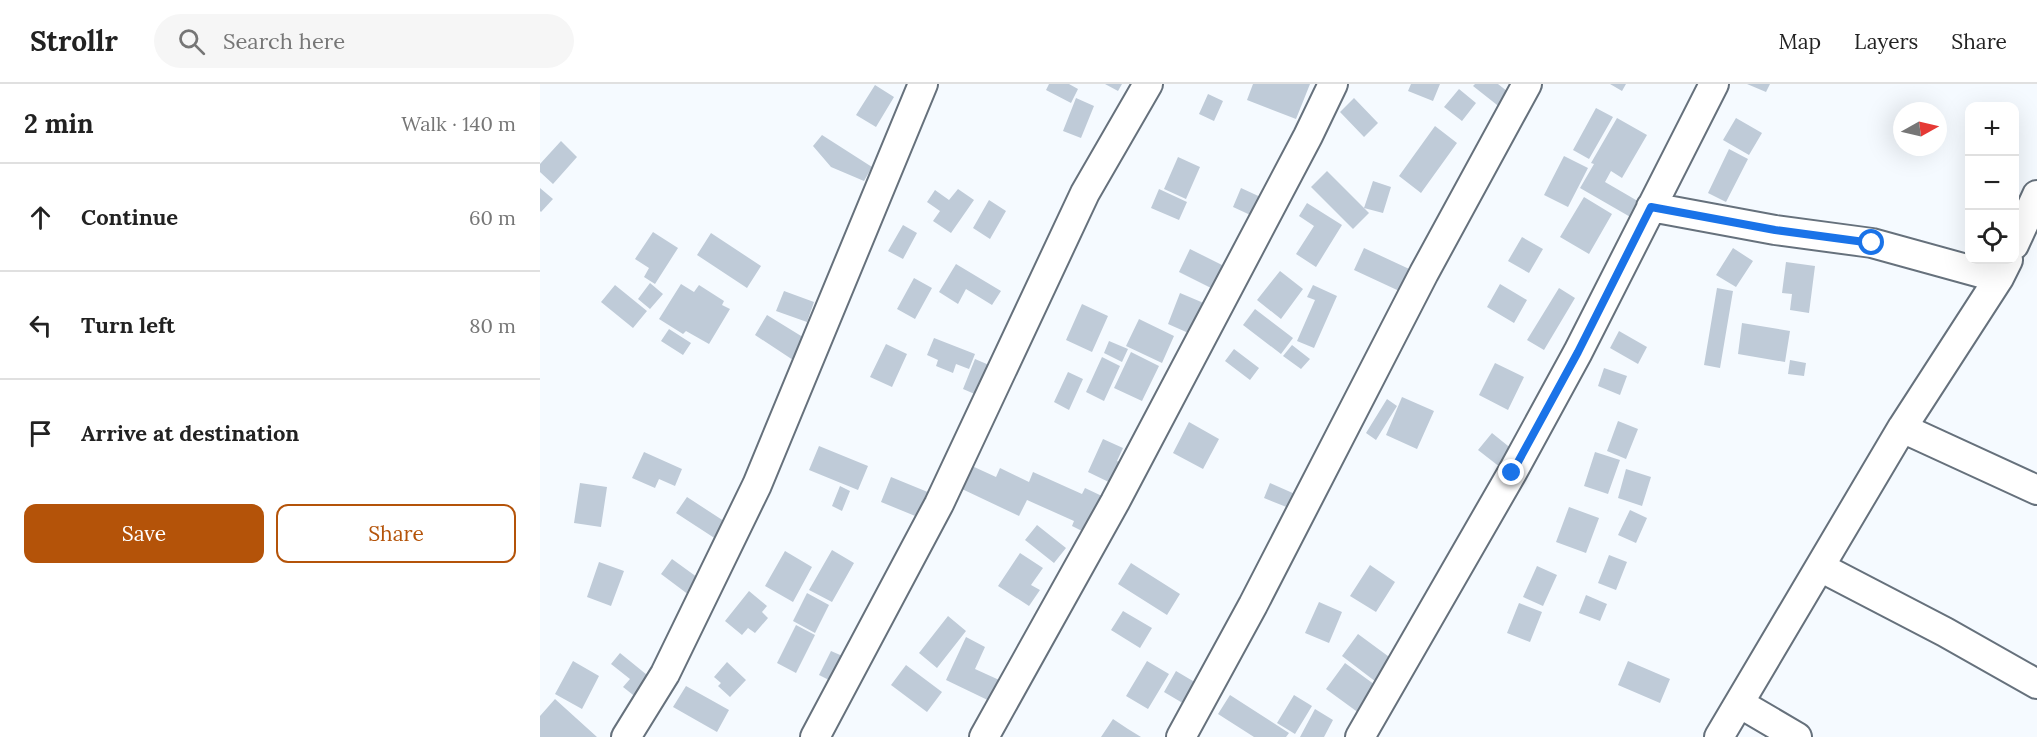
<!DOCTYPE html>
<meta charset="utf-8">
<style>
body{margin:0;font-family:Lora,serif;background:#f6f6f6;color:#222}
.controls{position:absolute;right:18px;top:18px;display:grid;overflow:hidden;border-radius:12px;box-shadow:0 6px 24px #0002}
.controls button{width:54px;height:54px;display:grid;place-items:center;padding:0;border:0;border-bottom:2px solid #e0e0e0;background:#fff;color:#222;font:30px sans-serif}
.compass{position:absolute;left:1353px;top:18px;width:54px;height:54px;border-radius:50%;background:#fff;box-shadow:0 6px 24px #0002;rotate:82deg}
.stop{position:absolute;width:18px;height:18px;margin:-14px;border:4px solid #1a73e8;border-radius:50%;background:#fff}
.stop.end{background:#1a73e8;border-color:#fff;box-shadow:0 2px 6px #0008}
.list{margin:0;padding:0;list-style:none}
h2{display:flex;justify-content:space-between;align-items:center;height:78px;margin:0;padding:0 24px;font-size:26px}
h2 small{font-size:20px;font-weight:400;color:#767676}
.list li{display:grid;grid-template-columns:39px 1fr auto;gap:18px;align-items:center;box-sizing:border-box;height:108px;padding:0 24px;border-top:2px solid #e0e0e0}
.list b{display:block;font-size:22px;white-space:nowrap}
.list em{font-size:20px;font-style:normal;color:#767676}
.actions{display:flex;gap:12px;padding:18px 24px}
.actions a{flex:1;padding:14px 0;border:2px solid #b45309;border-radius:12px;text-align:center;font-size:21px;color:#b45309}
.actions .main{background:#b45309;color:#fff}
.icon{flex:none;width:33px;height:33px;fill:none;stroke:currentColor;stroke-width:2;stroke-linecap:round;stroke-linejoin:round}
.map{position:relative;flex:none;width:1497px;height:653px;overflow:hidden}
header{display:flex;align-items:center;gap:36px;box-sizing:border-box;height:84px;padding:0 30px;background:#fff;border-bottom:2px solid #e0e0e0}
header strong{font-size:28px}
nav{display:flex;gap:33px;margin-inline-start:auto;font-size:21px}
.search{width:420px;height:54px;background:#f6f6f6;display:flex;align-items:center;gap:15px;box-sizing:border-box;padding:0 21px;border-radius:33px;color:#767676;font-size:22px}
main{display:flex}
aside{flex:1;background:#fff}
.map>svg:first-child{display:block}
</style>
<header>
<strong>Strollr</strong>
<div class="search"><svg class="icon" aria-label="search" viewBox="0 0 24 24"><circle cx="10" cy="10" r="6"/><path d="M15 15l6 6"/></svg>Search here</div>
<nav><a>Map</a><a>Layers</a><a>Share</a></nav>
</header>
<main>
<aside>
<h2>2 min<small>Walk · 140 m</small></h2>
<ul class="list">
<li><svg class="icon" aria-label="ahead" viewBox="0 0 24 24"><path d="M12 20V5M6 11l6-6 6 6"/></svg><div><b>Continue</b></div><em>60 m</em></li>
<li><svg class="icon" aria-label="left" viewBox="0 0 24 24"><path d="M17 20v-9H6M10 6l-5 5 5 5"/></svg><div><b>Turn left</b></div><em>80 m</em></li>
<li><svg class="icon" aria-label="arrive" viewBox="0 0 24 24"><path d="M6 21V4h12l-3 4 3 4H6"/></svg><div><b>Arrive at destination</b></div></li>
</ul>
<div class="actions"><a class="main">Save</a><a>Share</a></div>
</aside>
<div class="map">
<svg width="1497" height="653" viewBox="0 0 1497 653">
<rect width="100%" height="100%" fill="#f5faff"/>
<path fill="#bfcbd8" d="M509 0H529L538 5 531 19 506 6Z
M565 0H582L578 7Z
M713 0H770L756 35 707 16Z
M871 0H900L893 17 868 7Z
M935 0H958L977 15 966 28 933 2Z
M1070 0H1086L1082 7Z
M1207 0H1230L1226 8Z
M335 1 354 13 336 43 316 31Z
M919 5 936 19 922 37 904 23Z
M668 10 683 17 674 37 659 30Z
M536 14 554 22 541 54 523 47Z
M814 14 838 39 824 53 800 28Z
M1056 24 1073 33 1049 75 1033 66Z
M1077 34 1107 51 1082 94 1071 87 1065 98 1108 123 1099 138 1040 104 1054 80 1051 79Z
M1196 34 1222 49 1209 71 1183 56Z
M895 42 917 59 881 109 859 92Z
M282 51 332 83 324 97 291 83 273 62Z
M21 57 37 73 13 100 0 88V80Z
M1189 65 1208 75 1186 118 1168 109Z
M1024 72 1048 84 1028 123 1004 111Z
M638 73 660 83 646 115 624 105Z
M787 87 829 129 813 145 771 103Z
M833 97 851 103 843 129 824 124Z
M0 104 13 115 1 128 0 127Z
M701 104 727 116 719 135 693 123Z
M418 105 434 116 411 149 393 137 400 127 387 118 395 106 409 116Z
M619 105 647 118 639 136 611 124Z
M1044 113 1072 130 1049 170 1020 153Z
M449 116 466 127 450 155 433 144Z
M767 119 802 141 776 183 756 170 774 142 759 132Z
M363 141 377 149 363 175 348 167Z
M113 148 138 164 115 200 104 193 109 184 95 175Z
M171 149 221 182 207 204 157 171Z
M982 153 1003 165 989 189 968 177Z
M824 164 880 190 870 212 814 186Z
M1193 164 1213 177 1196 203 1176 191Z
M650 165 692 186 681 209 639 188Z
M1246 178 1275 182 1269 229 1250 226 1252 210 1242 209Z
M416 180 461 207 452 221 426 205 418 220 399 208Z
M740 187 763 205 741 235 717 216Z
M374 194 392 204 375 235 357 225Z
M110 199 123 210 110 225 98 215Z
M141 200 154 208 159 201 184 217 182 221 190 225 169 260 146 247 143 250 119 235Z
M960 200 987 216 974 239 947 223Z
M75 201 107 227 93 244 61 218Z
M773 201 797 212 774 264 757 257 775 216 767 213Z
M1019 204 1035 214 1004 266 987 256Z
M1177 204 1193 207 1180 284 1164 281Z
M244 207 274 218 267 238 236 227Z
M640 209 666 220 653 251 628 240Z
M542 220 568 232 552 268 526 256Z
M715 225 753 254 741 270 703 241Z
M227 231 266 255 253 276 215 251Z
M599 235 634 252 622 279 586 262Z
M1202 239 1250 247 1245 278 1198 270Z
M129 245 151 259 143 271 121 257Z
M1079 247 1107 263 1098 280 1070 264Z
M394 254 435 270 429 285 416 280 413 289 396 282 398 276 387 271Z
M569 257 588 265 582 278 564 269Z
M346 260 367 270 352 303 330 293Z
M752 261 770 275 761 285 743 272Z
M694 265 719 284 710 296 685 277Z
M591 268 619 282 602 317 574 304Z
M562 273 580 282 564 317 546 308Z
M435 275 456 284 444 314 423 305Z
M1250 276 1266 279 1264 292 1248 290Z
M955 279 984 293 968 326 939 311Z
M1064 284 1087 292 1080 311 1058 302Z
M528 288 543 295 529 326 514 318Z
M862 313 894 327 877 365 846 351Z
M847 315 857 322 836 356 826 349Z
M1078 337 1098 345 1086 375 1067 367Z
M649 338 679 355 663 385 633 369Z
M952 349 978 370 965 387 938 366Z
M563 355 583 364 577 377 586 381 577 402 548 388Z
M279 362 328 382 318 406 269 386Z
M104 368 142 385 135 402 119 395 115 404 92 394Z
M1055 368 1080 376 1068 410 1044 402Z
M432 382 456 393 460 384 489 398 493 388 542 410 545 404 564 413 548 450 532 442 534 437 487 416 479 432 422 405Z
M1086 385 1111 393 1102 422 1078 414Z
M351 393 395 411 385 436 341 418Z
M40 399 67 403 61 443 34 439Z
M730 399 764 414 759 428 724 414Z
M300 402 310 407 302 427 292 422Z
M147 413 190 441 179 457 136 429Z
M1029 423 1059 434 1046 469 1016 458Z
M1090 426 1107 434 1096 459 1078 451Z
M497 441 526 464 514 479 485 456Z
M292 466 314 479 292 518 269 506Z
M245 467 272 483 253 518 225 502Z
M480 469 503 484 491 501 500 506 489 522 458 502Z
M1069 471 1087 478 1076 506 1058 499Z
M132 475 161 496 149 511 121 490Z
M59 478 84 487 71 522 47 513Z
M591 479 640 510 627 531 578 500Z
M830 481 855 498 836 528 810 512Z
M997 482 1017 491 1003 522 983 513Z
M209 507 227 522 222 528 228 534 215 549 208 544 202 551 185 537Z
M267 509 289 521 275 549 253 537Z
M1046 511 1067 520 1060 537 1039 529Z
M779 518 802 528 789 559 765 549Z
M979 519 1002 528 990 558 967 549Z
M583 527 612 544 600 564 571 546Z
M408 532 426 547 397 584 379 569Z
M256 541 275 551 256 589 237 579Z
M818 550 856 578 840 601 802 572Z
M426 553 445 563 435 585 468 600 458 621 406 596Z
M291 567 307 574 295 599 279 591Z
M80 569 112 595 97 614 83 603 90 595 71 580Z
M33 577 59 592 42 625 15 610Z
M607 577 629 590 608 625 586 612Z
M1088 577 1130 595 1120 619 1078 601Z
M187 578 206 596 190 613 178 602 181 599 174 593Z
M805 579 842 606 823 632 786 605Z
M366 581 402 608 387 628 351 601Z
M636 587 663 603 651 624 624 608Z
M146 602 189 626 177 648 133 623Z
M690 611 749 649 746 653H714L678 630Z
M754 611 772 622 755 650 737 639Z
M15 615 57 653H0V632Z
M775 625 793 636 784 653H760Z
M573 635 588 645 601 653H561Z"/>
<g fill="none" stroke-linecap="round" stroke-linejoin="round">
<defs>
<path id="minor" d="M1111 123 1235 146 1332 159 1459 194
M1474 161 1497 111
M1362 344 1497 406
M1280 483 1405 548 1497 600
M1199 619 1257 653
M86 653 125 590 217 401 383 0
M275 653 399 420 545 109 608 0
M444 653 575 418 768 52 793 0
M641 653 713 521 884 189 987 0
M820 653 972 389 1038 268 1174 0
M1179 653 1362 344 1459 194 1468 176"/>
</defs>
<use href="#minor" stroke="#66717c" stroke-width="32"/>
<use href="#minor" stroke="#fff" stroke-width="28"/>
</g>
<g fill="none" stroke-linecap="round" stroke-linejoin="round">
<path stroke="#1a73e8" stroke-width="8" d="M972 389 1038 268 1111 123 1235 146 1332 159"/>
</g>
</svg>
<div class="controls">
<button>+</button>
<button>−</button>
<button><svg class="icon" aria-label="locate" viewBox="0 0 24 24"><circle cx="12" cy="12" r="6"/><path d="M12 2v4M12 18v4M2 12h4M18 12h4"/></svg></button>
</div>
<svg class="compass" viewBox="-18 -18 36 36"><path d="M0-13l5 13h-10z" fill="#e53935"/><path d="M0 13l5-13h-10z" fill="#767676"/></svg>
<div class="stop" style="left:1332px;top:159px"></div>
<div class="stop end" style="left:972px;top:389px"></div>
</div>
</main>
